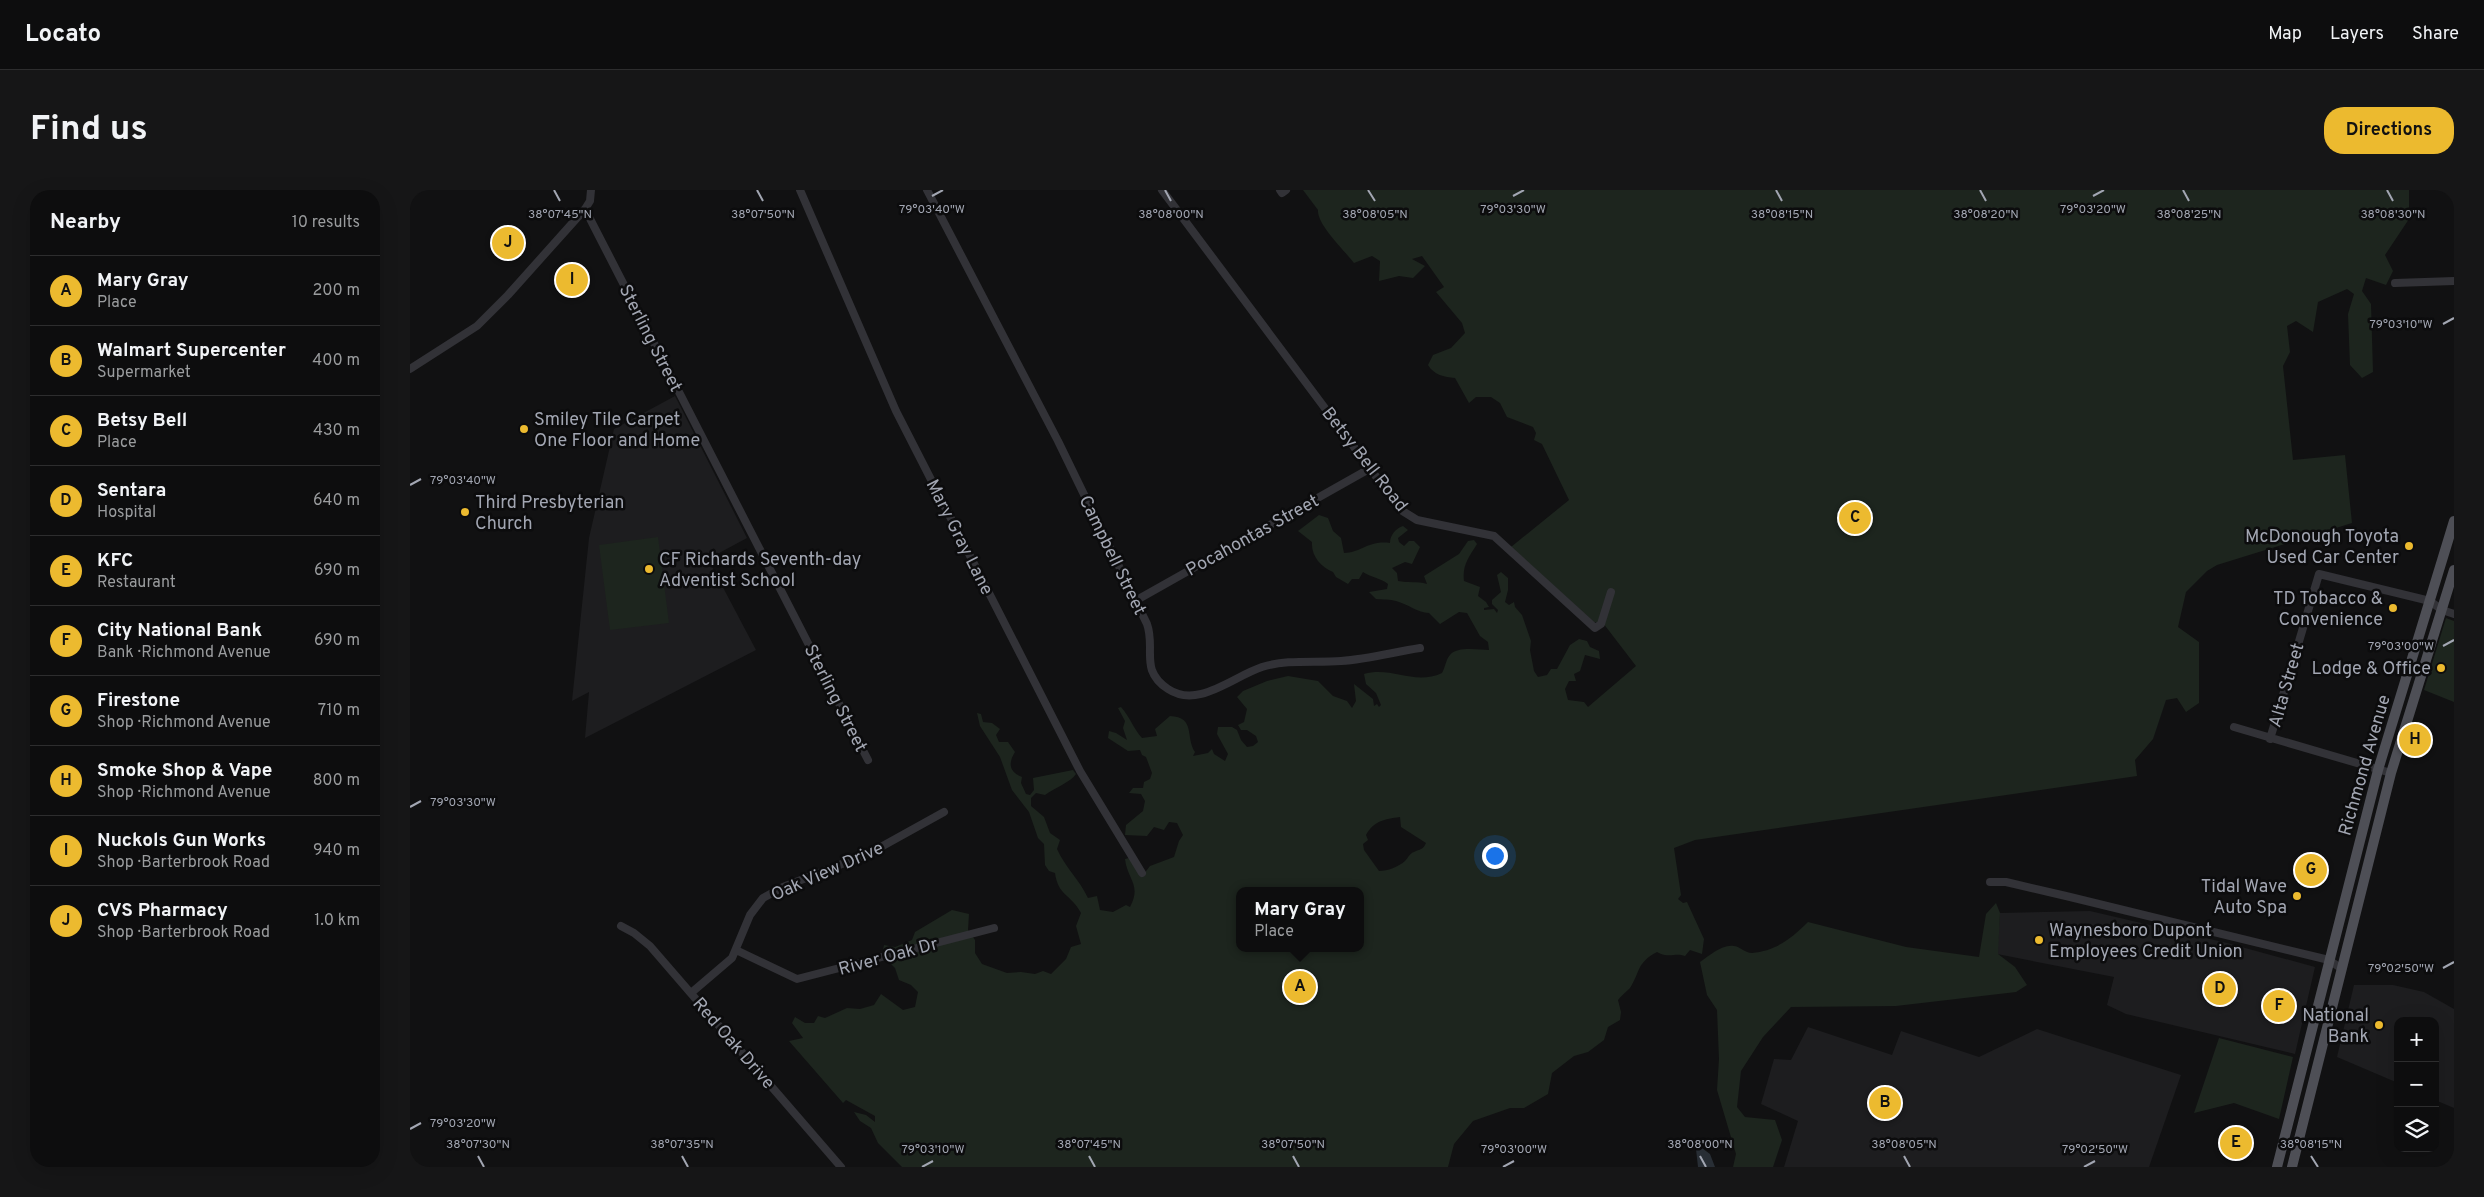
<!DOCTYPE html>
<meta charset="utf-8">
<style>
body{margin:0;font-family:Overpass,sans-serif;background:#161617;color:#f1f3f6}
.controls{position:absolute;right:15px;bottom:15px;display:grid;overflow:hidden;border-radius:10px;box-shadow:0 5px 20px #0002}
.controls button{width:45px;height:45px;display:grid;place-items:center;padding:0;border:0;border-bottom:1px solid #2d2d2e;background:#0d0d0e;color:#f1f3f6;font:25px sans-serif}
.you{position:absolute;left:1084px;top:665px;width:18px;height:18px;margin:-12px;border:4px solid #fff;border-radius:50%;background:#1a73e8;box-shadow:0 0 0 8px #1a73e833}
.badge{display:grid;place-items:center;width:32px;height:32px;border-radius:50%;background:#ecba2f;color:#111;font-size:16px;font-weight:700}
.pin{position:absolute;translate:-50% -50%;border:2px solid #fff;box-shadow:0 1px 5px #0006}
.popup{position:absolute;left:826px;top:697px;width:128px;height:65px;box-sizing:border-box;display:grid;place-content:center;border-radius:10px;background:#0d0d0e;filter:drop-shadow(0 1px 4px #0005);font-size:16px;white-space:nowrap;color:#9a9c9e}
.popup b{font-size:19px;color:#f1f3f6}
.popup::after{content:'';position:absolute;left:50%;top:100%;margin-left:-10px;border:10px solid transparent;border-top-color:#0d0d0e}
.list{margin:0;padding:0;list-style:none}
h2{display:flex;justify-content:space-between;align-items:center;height:65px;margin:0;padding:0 20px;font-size:21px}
h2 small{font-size:16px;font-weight:400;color:#9a9c9e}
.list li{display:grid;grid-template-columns:32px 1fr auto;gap:15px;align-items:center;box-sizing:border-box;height:70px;padding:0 20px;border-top:1px solid #2d2d2e}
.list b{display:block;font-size:19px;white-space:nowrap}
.list p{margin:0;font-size:16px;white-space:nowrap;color:#9a9c9e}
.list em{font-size:16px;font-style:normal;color:#9a9c9e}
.icon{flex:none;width:28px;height:28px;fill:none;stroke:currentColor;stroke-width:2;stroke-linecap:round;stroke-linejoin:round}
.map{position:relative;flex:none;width:2044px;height:977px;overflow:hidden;border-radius:20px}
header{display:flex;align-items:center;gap:30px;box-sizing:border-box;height:70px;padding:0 25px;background:#0d0d0e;border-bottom:1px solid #2d2d2e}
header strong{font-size:24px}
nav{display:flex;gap:28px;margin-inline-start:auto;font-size:18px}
.intro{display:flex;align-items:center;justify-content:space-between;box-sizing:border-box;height:120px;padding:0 30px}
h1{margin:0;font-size:35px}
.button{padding:12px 22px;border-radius:20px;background:#ecba2f;color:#111;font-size:18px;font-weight:700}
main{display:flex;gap:30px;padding:0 30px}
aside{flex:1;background:#0d0d0e;border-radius:20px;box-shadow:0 5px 20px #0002}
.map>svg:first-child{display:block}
</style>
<header>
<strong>Locato</strong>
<nav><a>Map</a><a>Layers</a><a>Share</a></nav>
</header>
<div class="intro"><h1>Find us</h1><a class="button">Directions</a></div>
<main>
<aside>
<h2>Nearby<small>10 results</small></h2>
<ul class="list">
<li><span class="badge">A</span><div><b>Mary Gray</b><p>Place</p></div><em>200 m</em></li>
<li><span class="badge">B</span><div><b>Walmart Supercenter</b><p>Supermarket</p></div><em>400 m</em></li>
<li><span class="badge">C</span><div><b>Betsy Bell</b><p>Place</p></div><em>430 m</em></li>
<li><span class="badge">D</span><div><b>Sentara</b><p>Hospital</p></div><em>640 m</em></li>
<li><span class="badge">E</span><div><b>KFC</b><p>Restaurant</p></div><em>690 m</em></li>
<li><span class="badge">F</span><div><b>City National Bank</b><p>Bank · Richmond Avenue</p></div><em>690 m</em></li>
<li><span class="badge">G</span><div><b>Firestone</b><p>Shop · Richmond Avenue</p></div><em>710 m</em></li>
<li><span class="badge">H</span><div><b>Smoke Shop &amp; Vape</b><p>Shop · Richmond Avenue</p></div><em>800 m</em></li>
<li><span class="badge">I</span><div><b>Nuckols Gun Works</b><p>Shop · Barterbrook Road</p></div><em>940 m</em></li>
<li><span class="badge">J</span><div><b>CVS Pharmacy</b><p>Shop · Barterbrook Road</p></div><em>1.0 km</em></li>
</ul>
</aside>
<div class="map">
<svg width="2044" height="977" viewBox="0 0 2044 977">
<rect width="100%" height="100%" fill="#111112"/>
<path fill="#1d1d1f" d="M265 206 337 348 298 369 346 460 175 548 179 502 162 511 179 348 204 239Z
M1680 721 1817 753 1905 777 1885 864 1716 824 1697 815 1704 787 1587 764 1590 723Z
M1944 795H1983L2014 802 2044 819V918L2025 910V831H1988V893L1927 867Z
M1398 837 1482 865 1491 841 1569 867 1627 839 1771 885 1739 977H1374L1388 931 1351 914 1364 869 1381 870Z"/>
<path fill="#1d251e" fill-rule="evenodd" d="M893 0H1999V29L1975 65 1983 81 1976 95 1956 88 1952 101 1961 114 1963 182 1952 188 1940 175 1938 124 1944 104 1937 99 1908 112 1903 142 1886 131 1877 136 1880 162 1873 176 1883 270 1935 265 1942 333 1807 375 1797 381 1776 402 1768 437 1789 452V513L1776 522 1767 508 1756 510 1743 549 1725 570 1727 586 1285 650 1264 658 1271 705 1268 709 1273 713 1277 712 1294 749 1292 764 1280 760 1275 766C1265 762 1260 769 1247 762 1226 773 1230 783 1220 798 1216 802 1211 806 1208 810L1211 822 1210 830 1198 837 1194 850 1178 862 1164 866 1142 883 1138 904 1114 918H1100L1063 931 1044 954 1038 977H492L468 953 461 938 450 931 444 922 456 925 465 932V926L436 910 433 913 379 851 393 848 382 833 385 827 395 833H404L408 826 415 828 437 818 450 819 464 815 471 804 493 820 505 817 508 802 501 795 489 790 485 778 472 765 474 755 485 757 502 750 505 742 542 720 559 724 558 740 565 750V763L572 774 597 783 611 782 625 784 633 781 641 784 656 769 661 757 671 754 666 736 671 723C661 704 648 706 645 683L639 681 635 675 634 654 628 648 619 622 602 600 590 567 570 536 567 523 571 524 573 532 582 533 590 539 586 545 589 552H598L605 562C598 573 599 582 612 587L611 593 616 604 620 605 624 600 623 588 663 580 666 584C661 592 644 598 635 605L626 603 621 608V616L634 627 640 643 650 650 647 659C655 677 669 689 678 708L687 706 690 720 703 722 716 715 720 717C732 695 717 689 715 669L719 668 733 685 740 676 764 667 769 651 773 645 767 633 759 632 754 640 744 637 737 646 715 645 716 635 733 621 735 611 731 604 719 603 723 598H733L734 592 740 589 742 583 736 567 732 565 730 560 718 561 698 548 699 541 706 543 717 550 713 538 715 531 708 518 711 517C720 527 723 538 732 548L747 546 745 539 760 526C786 527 775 547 785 562L783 566 798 563 802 559 804 564 815 571 818 564 807 544 808 537H822L827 540 831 550 837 557 843 556 848 552 846 546 837 540H831L828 535 834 532 837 519 827 507 833 501 857 491 878 486 908 491 923 506 937 511 942 518 946 511 944 494 963 509 964 516 967 514 969 517 971 515 966 503 956 494 954 484C982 476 1004 496 1032 483 1035 478 1036 469 1040 465 1047 456 1069 460 1079 460L1078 452 1070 446 1057 423 1049 422 1030 434 1019 423C1008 423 998 414 986 411 980 409 973 410 966 409L959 402 977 399 978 394C971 388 962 388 953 382L949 389H942L938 394 926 387 923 382C911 377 901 366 902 352L888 341 909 325 918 328 923 341 931 348 934 363C951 363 958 350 980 353 980 345 986 338 993 336L998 340 988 348 989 352 994 356 999 351H1004L1010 357 1002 374 995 372 982 378 987 383 988 391C998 393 1007 391 1017 394L1014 386 1049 364 1058 351 1064 350 1067 354C1059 367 1052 375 1054 391L1070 397 1068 406 1076 412 1079 417 1074 418V420L1084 419 1087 423 1088 420 1082 414V410L1091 402 1087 385 1091 382 1098 388V400L1095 412 1099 415 1104 412 1105 417 1112 425 1121 451 1120 460 1124 481 1128 487 1137 485 1141 479H1147L1160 455 1169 449 1177 451 1180 457 1189 461 1190 469 1175 465 1170 481 1164 484 1166 491H1159L1155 499 1158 510 1174 512 1178 517 1226 476 1193 433 1184 432 1101 357 1159 310 1132 254 1124 250 1126 243 1123 237 1097 227 1090 213 1081 207H1066L1059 213 1045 188C1034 187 1024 185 1018 175L1023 165 1041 158 1055 143 1052 133 1026 102 1034 97 1012 66 1002 69 1015 76 1003 88 989 86 969 91 970 71 962 66 944 73C934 60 907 35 908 20ZM990 627 991 637 1016 653C1013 660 1010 659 1004 662 1000 663 998 668 995 671 988 677 978 681 969 681L954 660 953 654 958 650 956 645C964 631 974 629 990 627ZM830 701H950V758H830Z
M248 347 259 433 200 440 189 355Z
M2036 428 2044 431V512L2014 500Z
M1586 713 1590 723 1588 764 1605 777 1617 795 1606 802 1486 816 1381 817 1353 847 1331 881 1327 917 1335 927 1365 930 1372 950 1363 977H1323L1326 964 1307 900 1309 869 1307 820 1297 805 1290 772C1299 766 1312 754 1324 756 1331 757 1335 763 1342 763 1366 761 1382 748 1398 732L1496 757 1569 767 1576 724Z
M1809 848 1883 867 1869 929 1824 913 1784 923Z"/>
<path fill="#282e35" d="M1285 953 1300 964 1305 977H1288L1286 959 1284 955Z"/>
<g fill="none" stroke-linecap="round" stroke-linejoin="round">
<path stroke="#323237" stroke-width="8" d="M390 0 486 221 670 581 732 683
M517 0 648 251 737 434C746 459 729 480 758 499 788 519 822 487 852 477 878 469 905 473 931 471 958 469 984 462 1010 458
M752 0 991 320 1007 330 1084 346 1185 438 1191 434 1201 402
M870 0 872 3 876 0
M175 19 458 570
M1985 93 2044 91
M0 179 67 136 98 105 175 19 180 11 181 0
M725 411 959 279
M1824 537 1981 583
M1860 549 1909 384 2020 411 2032 420 2044 424
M1580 692H1596L1656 706 1919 770 1932 779
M211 736 224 743 240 756 431 977
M326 760 387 789 584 738
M281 803 322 768 340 725 353 708 373 697 460 663 534 622"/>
<path stroke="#4e4f56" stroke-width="10" d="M1867 977 1968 580 2044 331
M1882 977 1981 583 2044 380"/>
</g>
<path fill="none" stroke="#a2a6b2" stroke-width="2" d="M144 0 150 11M347 0 353 11M755 0 761 11M958 0 965 11M1366 0 1372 11M1570 0 1576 11M1773 0 1779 11M1977 0 1983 11M522 6 533 0M1103 6 1114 0M1683 6 1694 0M2033 134 2044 128M0 295 11 289M2033 456 2044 450M0 617 11 611M2033 778 2044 772M0 939 11 933M68 966 74 977M272 966 278 977M679 966 685 977M883 966 889 977M1290 966 1296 977M1494 966 1500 977M1901 966 1908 977M512 977 523 971M1093 977 1104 971M1674 977 1685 971"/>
<g fill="#ecba2f" stroke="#0c0c0d" stroke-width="2">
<circle cx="114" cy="239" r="5"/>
<circle cx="55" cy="322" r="5"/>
<circle cx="1999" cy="356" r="5"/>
<circle cx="239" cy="379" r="5"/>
<circle cx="1983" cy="418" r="5"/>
<circle cx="2031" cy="478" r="5"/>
<circle cx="1887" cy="706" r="5"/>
<circle cx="1629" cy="750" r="5"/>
<circle cx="1969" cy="835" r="5"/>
</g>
<g text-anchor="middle" stroke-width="5" stroke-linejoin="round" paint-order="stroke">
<g font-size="18" fill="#a2a6b2" stroke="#0c0c0d">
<text transform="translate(241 148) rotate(63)" y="6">Sterling Street</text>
<text transform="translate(955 269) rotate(52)" y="6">Betsy Bell Road</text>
<text transform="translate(842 345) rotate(-29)" y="6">Pocahontas Street</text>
<text transform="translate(550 347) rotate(63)" y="6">Mary Gray Lane</text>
<text transform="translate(703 365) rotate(64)" y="6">Campbell Street</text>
<text transform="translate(1876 495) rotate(-74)" y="6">Alta Street</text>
<text transform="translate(426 508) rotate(63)" y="6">Sterling Street</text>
<text transform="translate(1954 575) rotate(-74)" y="6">Richmond Avenue</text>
<text transform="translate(417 681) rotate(-24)" y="6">Oak View Drive</text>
<text transform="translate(478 766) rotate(-15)" y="6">River Oak Dr</text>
<text transform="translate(324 853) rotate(49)" y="6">Red Oak Drive</text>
</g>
<g font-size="18" fill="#a2a6b2" stroke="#0c0c0d" text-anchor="end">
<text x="124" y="235" text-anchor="start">Smiley Tile Carpet<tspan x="124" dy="21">One Floor and Home</tspan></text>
<text x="65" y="318" text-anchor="start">Third Presbyterian<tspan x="65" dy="21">Church</tspan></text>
<text x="1989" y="352">McDonough Toyota<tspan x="1989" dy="21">Used Car Center</tspan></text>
<text x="249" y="375" text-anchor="start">CF Richards Seventh-day<tspan x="249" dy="21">Adventist School</tspan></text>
<text x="1973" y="414">TD Tobacco &amp;<tspan x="1973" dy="21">Convenience</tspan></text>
<text x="2021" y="484">Lodge &amp; Office</text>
<text x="1877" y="702">Tidal Wave<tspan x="1877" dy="21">Auto Spa</tspan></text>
<text x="1639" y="746" text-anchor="start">Waynesboro Dupont<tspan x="1639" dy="21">Employees Credit Union</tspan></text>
<text x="1959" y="831">National<tspan x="1959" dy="21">Bank</tspan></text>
</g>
</g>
<g font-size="12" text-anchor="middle" fill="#a2a6b2" stroke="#0c0c0d" stroke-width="5" stroke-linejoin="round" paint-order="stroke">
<text x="522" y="23">79°03'40"W</text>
<text x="1103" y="23">79°03'30"W</text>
<text x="1683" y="23">79°03'20"W</text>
<text x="150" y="28">38°07'45"N</text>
<text x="353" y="28">38°07'50"N</text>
<text x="761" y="28">38°08'00"N</text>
<text x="965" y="28">38°08'05"N</text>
<text x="1372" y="28">38°08'15"N</text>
<text x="1576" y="28">38°08'20"N</text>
<text x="1779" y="28">38°08'25"N</text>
<text x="1983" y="28">38°08'30"N</text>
<text x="1991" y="138">79°03'10"W</text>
<text x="53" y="294">79°03'40"W</text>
<text x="1991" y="460">79°03'00"W</text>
<text x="53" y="616">79°03'30"W</text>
<text x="1991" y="782">79°02'50"W</text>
<text x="53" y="937">79°03'20"W</text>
<text x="68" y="958">38°07'30"N</text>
<text x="272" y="958">38°07'35"N</text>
<text x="679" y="958">38°07'45"N</text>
<text x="883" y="958">38°07'50"N</text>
<text x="1290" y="958">38°08'00"N</text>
<text x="1494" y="958">38°08'05"N</text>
<text x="1901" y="958">38°08'15"N</text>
<text x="523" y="963">79°03'10"W</text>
<text x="1104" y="963">79°03'00"W</text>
<text x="1685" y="963">79°02'50"W</text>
</g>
</svg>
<div class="controls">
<button>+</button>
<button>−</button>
<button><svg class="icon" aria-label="layers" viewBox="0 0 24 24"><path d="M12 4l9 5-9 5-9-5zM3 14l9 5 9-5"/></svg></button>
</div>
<div class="you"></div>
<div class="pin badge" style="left:890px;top:797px">A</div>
<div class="popup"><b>Mary Gray</b>Place</div>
<div class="pin badge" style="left:1475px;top:913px">B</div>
<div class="pin badge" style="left:1445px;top:328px">C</div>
<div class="pin badge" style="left:1810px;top:799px">D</div>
<div class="pin badge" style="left:1826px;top:953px">E</div>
<div class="pin badge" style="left:1869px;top:816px">F</div>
<div class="pin badge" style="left:1901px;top:680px">G</div>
<div class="pin badge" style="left:2005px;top:550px">H</div>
<div class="pin badge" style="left:162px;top:90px">I</div>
<div class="pin badge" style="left:98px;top:53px">J</div>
</div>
</main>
